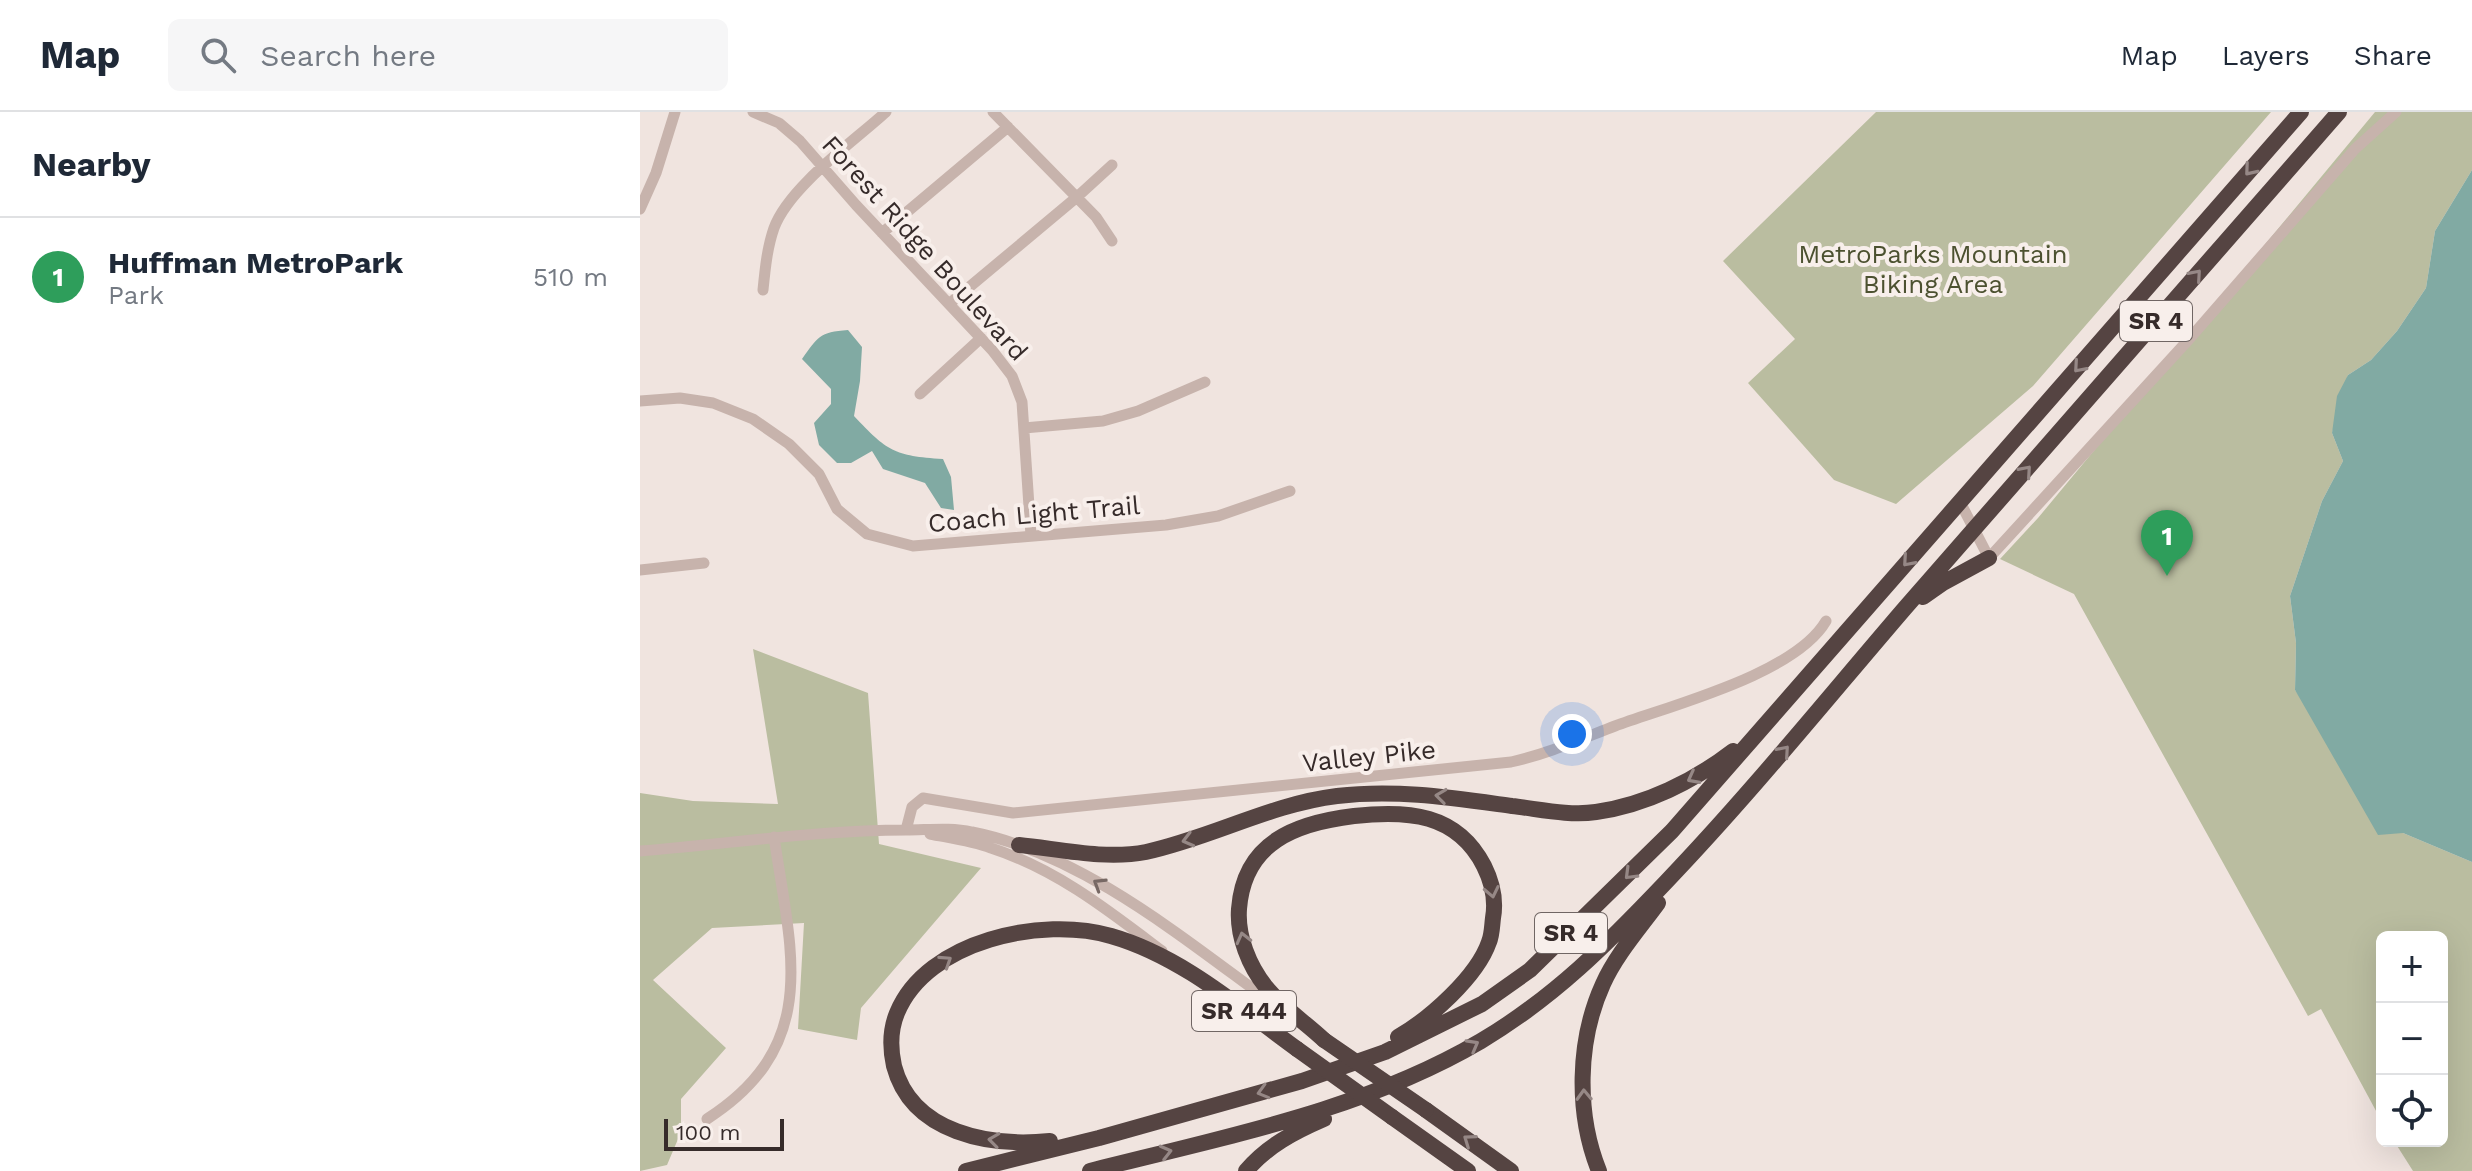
<!DOCTYPE html>
<meta charset="utf-8">
<style>
body{margin:0;font-family:"Work Sans",sans-serif;background:#f6f6f7;color:#1f2937}
.controls{position:absolute;right:24px;bottom:24px;display:grid;overflow:hidden;border-radius:12px;box-shadow:0 8px 32px #0002}
.controls button{width:72px;height:72px;display:grid;place-items:center;padding:0;border:0;border-bottom:2px solid #e0e1e3;background:#fff;color:#1f2937;font:40px sans-serif}
.scale{position:absolute;left:24px;bottom:20px;width:120px;box-sizing:border-box;padding-left:8px;border:4px solid #362b2a;border-top:0;font-size:22px;line-height:28px;white-space:nowrap;color:#362b2a;-webkit-text-stroke:6px #f8efeb;paint-order:stroke}
.you{position:absolute;left:932px;top:622px;width:28px;height:28px;margin:-20px;border:6px solid #fff;border-radius:50%;background:#1a73e8;box-shadow:0 0 0 12px #1a73e833}
.badge{display:grid;place-items:center;width:52px;height:52px;border-radius:50%;background:#b45309;color:#fff;font-size:26px;font-weight:700}
.pin{position:absolute;translate:-50% -66px;filter:drop-shadow(0 2px 4px #0008)}
.pin::after{content:'';position:absolute;top:42px;width:28px;height:24px;background:inherit;clip-path:polygon(0 0,100% 0,50% 100%)}
.list{margin:0;padding:0;list-style:none}
h2{display:flex;justify-content:space-between;align-items:center;height:104px;margin:0;padding:0 32px;font-size:34px}
h2 small{font-size:26px;font-weight:400;color:#747a83}
.list li{display:grid;grid-template-columns:52px 1fr auto;gap:24px;align-items:center;box-sizing:border-box;height:120px;padding:0 32px;border-top:2px solid #e0e1e3}
.list b{display:block;font-size:30px;white-space:nowrap}
.list p{margin:0;font-size:26px;white-space:nowrap;color:#747a83}
.list em{font-size:26px;font-style:normal;color:#747a83}
.icon{flex:none;width:44px;height:44px;fill:none;stroke:currentColor;stroke-width:2;stroke-linecap:round;stroke-linejoin:round}
.map{position:relative;flex:none;width:1832px;height:1059px;overflow:hidden}
header{display:flex;align-items:center;gap:48px;box-sizing:border-box;height:112px;padding:0 40px;background:#fff;border-bottom:2px solid #e0e1e3}
header strong{font-size:38px}
nav{display:flex;gap:44px;margin-inline-start:auto;font-size:28px}
.search{width:560px;height:72px;background:#f6f6f7;display:flex;align-items:center;gap:20px;box-sizing:border-box;padding:0 28px;border-radius:12px;color:#747a83;font-size:30px}
main{display:flex}
aside{flex:1;background:#fff}
.map>svg:first-child{display:block}
</style>
<header>
<strong>Map</strong>
<div class="search"><svg class="icon" aria-label="search" viewBox="0 0 24 24"><circle cx="10" cy="10" r="6"/><path d="M15 15l6 6"/></svg>Search here</div>
<nav><a>Map</a><a>Layers</a><a>Share</a></nav>
</header>
<main>
<aside>
<h2>Nearby<small></small></h2>
<ul class="list">
<li><span class="badge" style="background:#2e9e5b">1</span><div><b>Huffman MetroPark</b><p>Park</p></div><em>510 m</em></li>
</ul>
</aside>
<div class="map">
<svg width="1832" height="1059" viewBox="0 0 1832 1059">
<rect width="100%" height="100%" fill="#f0e4df"/>
<path fill="#babda0" d="M1236 0H1631L1393 274 1256 392 1194 368 1108 271 1155 227 1083 149Z
M1735 0H1832V58L1795 119 1786 176 1757 219 1731 248 1708 263 1692 321 1703 349 1682 389 1650 484 1656 531 1655 578 1763 721 1832 750V1059H1773L1754 1029H1802V825H1742V1010L1681 897 1668 904 1434 482 1360 447 1398 406Z
M113 537 228 581 239 732 341 756 221 896 217 928 158 917 164 811 72 816 13 868 86 936 41 987V1020L27 1053 0 1059V681L53 689 138 692Z"/>
<path fill="#81aaa3" d="M1832 58V750L1763 721 1738 723 1655 578 1656 531 1650 484 1682 389 1703 349 1692 321 1697 284 1708 263 1731 248 1757 219 1786 176 1795 119Z
M208 218 222 235 220 269 214 304C247 339 254 344 303 347L311 365 314 398 301 396 285 371 243 357 232 339 211 351H197L179 333 174 311 191 292V277L162 247C178 225 179 220 208 218Z"/>
<g fill="none" stroke-linecap="round" stroke-linejoin="round">
<path stroke="#c7b3ac" stroke-width="11" d="M113 0 139 11 160 29 216 93 352 238 372 264 382 290 391 424
M353 0 456 105 472 129
M0 97 16 61 35 0
M242 121 368 15
M123 178C125 158 127 136 134 116 149 75 213 30 246 0
M309 192 437 85 472 53
M280 282 341 226
M0 289 40 286 73 291 113 307 149 332 179 362 197 397 227 422 273 434 526 413 578 404 650 379
M384 316 463 309 498 299 565 270
M1320 390 1349 446 1551 225 1715 37 1756 0
M0 458 64 451
M266 718 272 695 283 686 373 701 871 650C907 642 941 627 975 614 1032 593 1155 562 1186 509
M290 722C310 726 332 729 351 736 416 757 468 798 522 839
M0 739C89 732 177 718 266 718 288 718 310 715 332 720 443 742 545 828 635 893
M67 1007C182 933 151 840 134 725"/>
<path stroke="#554442" stroke-width="16" d="M1283 485 1303 471 1349 446
M379 733C419 737 465 748 506 740 571 726 631 692 697 684 757 677 813 686 872 694 899 697 929 704 956 700 1006 693 1054 669 1093 639
M684 928C666 911 642 895 626 875 609 854 597 824 599 797 604 730 656 711 714 704 767 698 817 701 844 754 852 770 856 789 853 806 852 814 852 823 849 830 837 865 789 907 758 925
M786 998 871 1059
M752 1005 828 1059
M410 1029C351 1035 272 1022 254 954 250 936 250 918 257 901 287 828 403 804 471 824 541 844 599 895 657 937
M326 1059 459 1026 662 969 745 940 842 892 890 858 1032 719 1661 0
M450 1059C583 1025 722 999 841 929 915 885 968 831 1026 770 1110 682 1186 588 1265 496 1409 330 1555 166 1699 0
M606 1059C627 1034 654 1020 684 1007
M959 1059C936 1002 937 929 963 872 976 843 999 817 1018 791"/>
<path stroke="#554442" stroke-width="16" d="M684 928 786 998
M657 937 752 1005"/>
</g>
<defs><path id="oneway-chevron" d="M-2-3.5L2.5 0L-2 3.5" fill="none" stroke-width="1.6" stroke-linecap="round" stroke-linejoin="round" transform="scale(2)"/></defs>
<g stroke="#968886">
<use href="#oneway-chevron" transform="translate(1610 58) rotate(130)"/>
<use href="#oneway-chevron" transform="translate(1556 163) rotate(-49)"/>
<use href="#oneway-chevron" transform="translate(1439 255) rotate(131)"/>
<use href="#oneway-chevron" transform="translate(1386 359) rotate(-49)"/>
<use href="#oneway-chevron" transform="translate(1268 449) rotate(131)"/>
<use href="#oneway-chevron" transform="translate(1144 639) rotate(-49)"/>
<use href="#oneway-chevron" transform="translate(1053 666) rotate(152)"/>
<use href="#oneway-chevron" transform="translate(801 684) rotate(-173)"/>
<use href="#oneway-chevron" transform="translate(548 728) rotate(165)"/>
<use href="#oneway-chevron" transform="translate(990 762) rotate(135)"/>
<use href="#oneway-chevron" transform="translate(852 780) rotate(78)"/>
<use href="#oneway-chevron" transform="translate(603 826) rotate(-104)"/>
<use href="#oneway-chevron" transform="translate(306 849) rotate(-33)"/>
<use href="#oneway-chevron" transform="translate(833 933) rotate(-29)"/>
<use href="#oneway-chevron" transform="translate(623 980) rotate(164)"/>
<use href="#oneway-chevron" transform="translate(944 983) rotate(-92)"/>
<use href="#oneway-chevron" transform="translate(354 1028) rotate(-172)"/>
<use href="#oneway-chevron" transform="translate(829 1028) rotate(-145)"/>
<use href="#oneway-chevron" transform="translate(526 1040) rotate(-14)"/>
</g>
<use stroke="#776864" href="#oneway-chevron" transform="translate(459 772) rotate(-148)"/>
<g text-anchor="middle" stroke-width="8" stroke-linejoin="round" paint-order="stroke">
<g fill="#f8efeb" stroke="#706664" stroke-width="2">
<rect x="1480" y="189" width="72" height="40" rx="6"/>
<rect x="895" y="801" width="72" height="40" rx="6"/>
<rect x="552" y="879" width="104" height="40" rx="6"/>
</g>
<g font-size="24" font-weight="bold" fill="#362b2a">
<text x="1516" y="217">SR 4</text>
<text x="931" y="829">SR 4</text>
<text x="604" y="907">SR 444</text>
</g>
<g font-size="26" fill="#362b2a" stroke="#f8efeb">
<text transform="translate(285 136) rotate(48)" y="9">Forest Ridge Boulevard</text>
<text transform="translate(394 402) rotate(-5)" y="9">Coach Light Trail</text>
<text transform="translate(729 644) rotate(-6)" y="9">Valley Pike</text>
</g>
<g font-size="26" fill="#4c5130" stroke="#f8efeb">
<text x="1293" y="151">MetroParks Mountain<tspan x="1293" dy="30">Biking Area</tspan></text>
</g>
</g>
</svg>
<div class="controls">
<button>+</button>
<button>−</button>
<button><svg class="icon" aria-label="locate" viewBox="0 0 24 24"><circle cx="12" cy="12" r="6"/><path d="M12 2v4M12 18v4M2 12h4M18 12h4"/></svg></button>
</div>
<div class="scale">100 m</div>
<div class="you"></div>
<div class="pin badge" style="left:1527px;top:464px;background:#2e9e5b">1</div>
</div>
</main>
